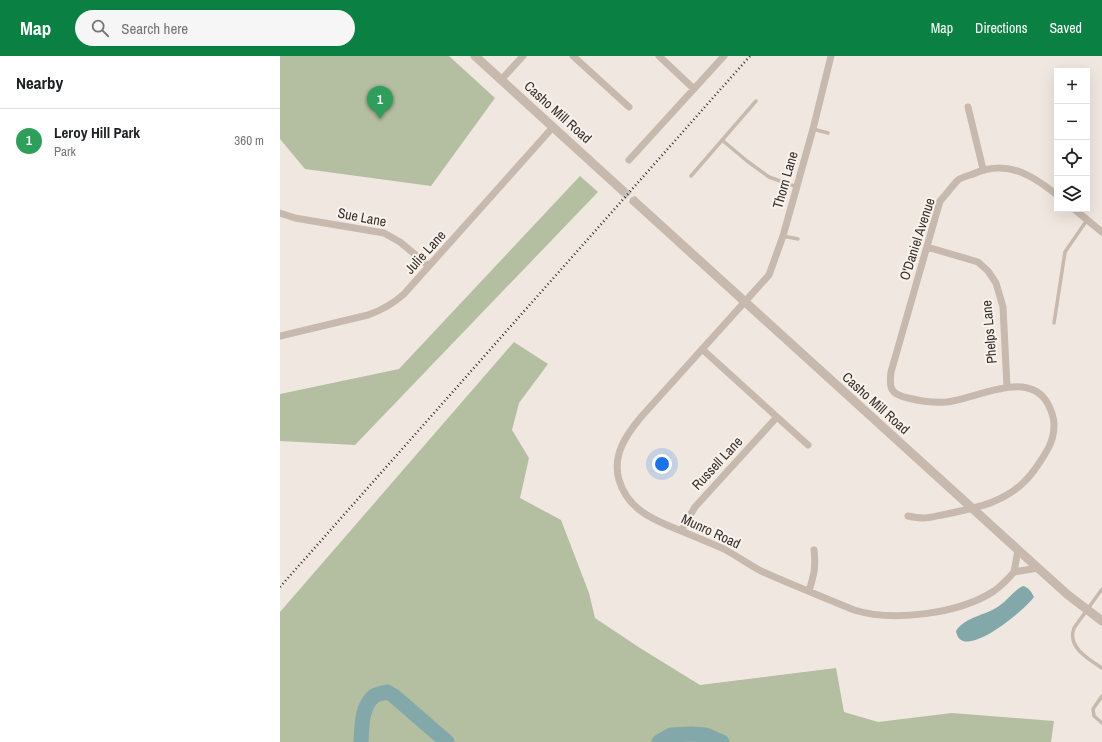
<!DOCTYPE html>
<meta charset="utf-8">
<style>
body{margin:0;font-family:"Archivo Narrow",sans-serif;background:#f6f6f6;color:#202124}
.controls{position:absolute;right:12px;top:12px;display:grid;overflow:hidden;border-radius:0px;box-shadow:0 4px 16px #0002}
.controls button{width:36px;height:36px;display:grid;place-items:center;padding:0;border:0;border-bottom:1px solid #e0e0e0;background:#fff;color:#202124;font:20px sans-serif}
.you{position:absolute;left:382px;top:408px;width:14px;height:14px;margin:-10px;border:3px solid #fff;border-radius:50%;background:#1a73e8;box-shadow:0 0 0 6px #1a73e833}
.badge{display:grid;place-items:center;width:26px;height:26px;border-radius:50%;background:#0b8043;color:#fff;font-size:13px;font-weight:700}
.pin{position:absolute;translate:-50% -33px;filter:drop-shadow(0 1px 2px #0008)}
.pin::after{content:'';position:absolute;top:21px;width:14px;height:12px;background:inherit;clip-path:polygon(0 0,100% 0,50% 100%)}
.list{margin:0;padding:0;list-style:none}
h2{display:flex;justify-content:space-between;align-items:center;height:52px;margin:0;padding:0 16px;font-size:17px}
h2 small{font-size:13px;font-weight:400;color:#757577}
.list li{display:grid;grid-template-columns:26px 1fr auto;gap:12px;align-items:center;box-sizing:border-box;height:64px;padding:0 16px;border-top:1px solid #e0e0e0}
.list b{display:block;font-size:15px;white-space:nowrap}
.list p{margin:0;font-size:13px;white-space:nowrap;color:#757577}
.list em{font-size:13px;font-style:normal;color:#757577}
.icon{flex:none;width:22px;height:22px;fill:none;stroke:currentColor;stroke-width:2;stroke-linecap:round;stroke-linejoin:round}
.map{position:relative;flex:none;width:822px;height:686px;overflow:hidden}
header{display:flex;align-items:center;gap:24px;box-sizing:border-box;height:56px;padding:0 20px;background:#0b8043;color:#fff}
header strong{font-size:19px}
nav{display:flex;gap:22px;margin-inline-start:auto;font-size:14px}
.search{width:280px;height:36px;background:#f6f6f6;display:flex;align-items:center;gap:10px;box-sizing:border-box;padding:0 14px;border-radius:22px;color:#757577;font-size:15px}
main{display:flex}
aside{flex:1;background:#fff}
.map>svg:first-child{display:block}
</style>
<header>
<strong>Map</strong>
<div class="search"><svg class="icon" aria-label="search" viewBox="0 0 24 24"><circle cx="10" cy="10" r="6"/><path d="M15 15l6 6"/></svg>Search here</div>
<nav><a>Map</a><a>Directions</a><a>Saved</a></nav>
</header>
<main>
<aside>
<h2>Nearby<small></small></h2>
<ul class="list">
<li><span class="badge" style="background:#2e9e5b">1</span><div><b>Leroy Hill Park</b><p>Park</p></div><em>360 m</em></li>
</ul>
</aside>
<div class="map">
<svg width="822" height="686" viewBox="0 0 822 686">
<rect width="100%" height="100%" fill="#f0e8e0"/>
<path fill="#b4bea1" d="M0 0H169L215 42 151 130 25 113 0 83Z
M300 120 318 136 75 389 0 385V338L119 313Z
M234 286 268 308 239 347 232 374 249 402 240 442 281 464 309 537 315 562 360 592 420 629 556 612 564 656 598 666 672 657 774 665 771 686H0V556Z"/>
<path fill="#82a8aa" d="M743 530C749 532 751 535 754 541 745 554 681 608 676 575 686 560 705 560 719 550 728 544 734 534 743 530Z"/>
<g fill="none" stroke-linecap="round" stroke-linejoin="round">
<path stroke="#82a8aa" stroke-width="15" d="M81 686C82 671 81 651 94 640 97 638 103 637 107 636L114 640 167 686
M379 686 391 679 411 678 426 679 442 686"/>
<path stroke="#cbc3bc" stroke-width="9" stroke-dasharray="9 4.5" stroke-linecap="butt" d="M342 134 354 145"/>
<path stroke="#c7b9ad" stroke-width="3.5" d="M533 73 548 77
M442 84 467 105 489 121 517 131
M411 120 476 45
M503 180 518 183
M774 267 785 196 807 164
M822 533 794 572C787 591 808 603 822 612
M822 640 813 653 814 660 822 667"/>
<path stroke="#c7b9ad" stroke-width="7" d="M293 0 349 51
M379 0 414 33
M551 0 533 73 503 180 489 219 361 361C346 379 332 399 339 424 347 451 369 462 394 472 411 479 428 486 444 493 457 500 468 508 481 515 512 529 543 541 574 554 613 566 679 558 714 535 721 530 728 523 734 516
M221 24 243 0
M688 51 703 113
M349 104 444 0
M794 153 822 176
M0 157 15 162 104 177 120 186 149 210
M647 191 698 206 708 215 716 227 723 251 727 331
M0 280 88 259C102 254 113 248 124 238L273 71
M497 361 528 389
M628 460C633 461 638 462 643 462 651 462 659 459 667 458 695 452 723 447 744 426 752 419 768 395 771 386 773 381 774 373 774 368 774 360 771 354 768 348 749 312 696 343 667 346 654 347 640 345 628 342 610 338 609 332 611 316L660 145C666 139 672 130 678 124 682 121 688 120 693 118 726 103 751 118 777 139
M401 475 415 451 497 361 422 293
M738 494 734 516 758 512
M529 535C534 519 536 511 534 494"/>
<path stroke="#c7b9ad" stroke-width="9" d="M195 0 342 134
M354 145 758 512 788 539 822 565"/>
<path stroke="#362e2b" stroke-width="2.5" stroke-dasharray="1 3" stroke-linecap="butt" d="M0 531 470 0"/>
</g>
<g text-anchor="middle" stroke-width="4" stroke-linejoin="round" paint-order="stroke">
<g font-size="14" fill="#362e2b" stroke="#f8f2ec">
<text transform="translate(278 56) rotate(42)" y="5">Casho Mill Road</text>
<text transform="translate(505 124) rotate(-74)" y="5">Thorn Lane</text>
<text transform="translate(82 161) rotate(11)" y="5">Sue Lane</text>
<text transform="translate(637 183) rotate(-72)" y="5">O'Daniel Avenue</text>
<text transform="translate(145 196) rotate(-48)" y="5">Julie Lane</text>
<text transform="translate(709 276) rotate(-95)" y="5">Phelps Lane</text>
<text transform="translate(596 347) rotate(42)" y="5">Casho Mill Road</text>
<text transform="translate(437 407) rotate(-47)" y="5">Russell Lane</text>
<text transform="translate(431 475) rotate(25)" y="5">Munro Road</text>
</g>
</g>
</svg>
<div class="controls">
<button>+</button>
<button>−</button>
<button><svg class="icon" aria-label="locate" viewBox="0 0 24 24"><circle cx="12" cy="12" r="6"/><path d="M12 2v4M12 18v4M2 12h4M18 12h4"/></svg></button>
<button><svg class="icon" aria-label="layers" viewBox="0 0 24 24"><path d="M12 4l9 5-9 5-9-5zM3 14l9 5 9-5"/></svg></button>
</div>
<div class="you"></div>
<div class="pin badge" style="left:100px;top:63px;background:#2e9e5b">1</div>
</div>
</main>
